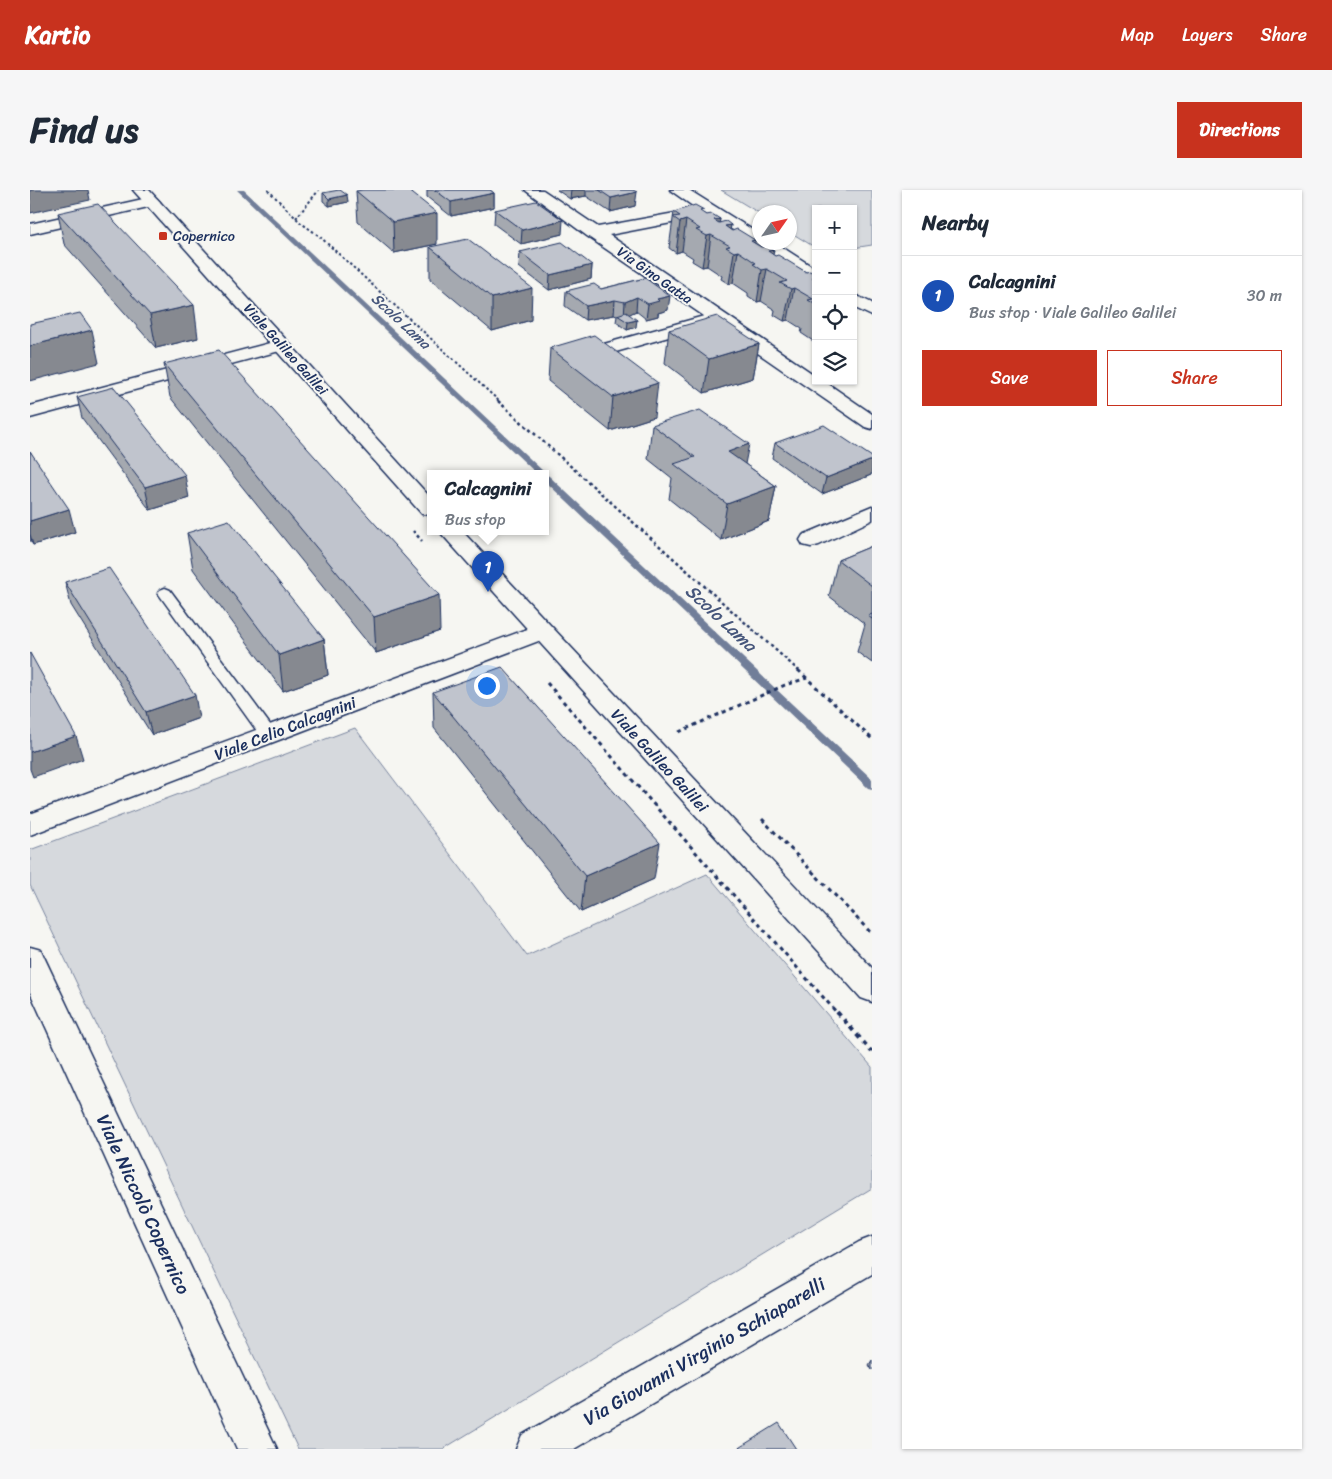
<!DOCTYPE html>
<meta charset="utf-8">
<style>
body{margin:0;font-family:Sriracha,sans-serif;background:#f6f6f7;color:#1f2937}
.controls{position:absolute;right:15px;top:15px;display:grid;overflow:hidden;border-radius:0px;box-shadow:0 1px 4px #0004}
.controls button{width:45px;height:45px;display:grid;place-items:center;padding:0;border:0;border-bottom:1px solid #e0e1e3;background:#fff;color:#1f2937;font:25px sans-serif}
.compass{position:absolute;left:722px;top:15px;width:45px;height:45px;border-radius:50%;background:#fff;box-shadow:0 1px 4px #0004;rotate:56deg}
.you{position:absolute;left:456px;top:495px;width:18px;height:18px;margin:-12px;border:4px solid #fff;border-radius:50%;background:#1a73e8;box-shadow:0 0 0 8px #1a73e833}
.badge{display:grid;place-items:center;width:32px;height:32px;border-radius:50%;background:#c8321e;color:#fff;font-size:16px;font-weight:700}
.pin{position:absolute;translate:-50% -41px;filter:drop-shadow(0 1px 2px #0008)}
.pin::after{content:'';position:absolute;top:26px;width:18px;height:15px;background:inherit;clip-path:polygon(0 0,100% 0,50% 100%)}
.popup{position:absolute;left:397px;top:280px;width:122px;height:65px;box-sizing:border-box;display:grid;place-content:center;border-radius:0px;background:#fff;filter:drop-shadow(0 1px 4px #0005);font-size:16px;white-space:nowrap;color:#747a83}
.popup b{font-size:19px;color:#1f2937}
.popup::after{content:'';position:absolute;left:50%;top:100%;margin-left:-10px;border:10px solid transparent;border-top-color:#fff}
.list{margin:0;padding:0;list-style:none}
h2{display:flex;justify-content:space-between;align-items:center;height:65px;margin:0;padding:0 20px;font-size:21px}
h2 small{font-size:16px;font-weight:400;color:#747a83}
.list li{display:grid;grid-template-columns:32px 1fr auto;gap:15px;align-items:center;box-sizing:border-box;height:80px;padding:0 20px;border-top:1px solid #e0e1e3}
.list b{display:block;font-size:19px;white-space:nowrap}
.list p{margin:0;font-size:16px;white-space:nowrap;color:#747a83}
.list em{font-size:16px;font-style:normal;color:#747a83}
.actions{display:flex;gap:10px;padding:15px 20px}
.actions a{flex:1;padding:11px 0;border:1px solid #c8321e;border-radius:0px;text-align:center;font-size:18px;color:#c8321e}
.actions .main{background:#c8321e;color:#fff}
.icon{flex:none;width:28px;height:28px;fill:none;stroke:currentColor;stroke-width:2;stroke-linecap:round;stroke-linejoin:round}
.map{position:relative;flex:none;width:842px;height:1259px;overflow:hidden;border-radius:0px}
header{display:flex;align-items:center;gap:30px;box-sizing:border-box;height:70px;padding:0 25px;background:#c8321e;color:#fff}
header strong{font-size:24px}
nav{display:flex;gap:28px;margin-inline-start:auto;font-size:18px}
.intro{display:flex;align-items:center;justify-content:space-between;box-sizing:border-box;height:120px;padding:0 30px}
h1{margin:0;font-size:35px}
.button{padding:12px 22px;border-radius:0px;background:#c8321e;color:#fff;font-size:18px;font-weight:700}
main{display:flex;gap:30px;padding:0 30px}
aside{flex:1;background:#fff;border-radius:0px;box-shadow:0 1px 4px #0004}
.map>svg:first-child{display:block}
</style>
<header>
<strong>Kartio</strong>
<nav><a>Map</a><a>Layers</a><a>Share</a></nav>
</header>
<div class="intro"><h1>Find us</h1><a class="button">Directions</a></div>
<main>
<div class="map">
<svg width="842" height="1259" viewBox="0 0 842 1259">
<rect width="100%" height="100%" fill="#f6f6f2"/>
<filter id="ink" filterUnits="userSpaceOnUse"><feTurbulence type="fractalNoise" baseFrequency=".02" numOctaves="2"/><feDisplacementMap in="SourceGraphic" scale="10" xChannelSelector="R" yChannelSelector="G"/><feConvolveMatrix kernelMatrix="1 2 1 2 8 2 1 2 1" color-interpolation-filters="sRGB"/></filter>
<g filter="url(#ink)">
<path fill="#d6d9dd" stroke="#78849e" d="M691 0H842V55L823 58V19H786V58L760 42 759 22 729 23Z
M325 538 497 766 677 684 842 877V998L413 1259H268L0 695V660Z"/>
<g fill="none" stroke-linecap="round" stroke-linejoin="round">
<path fill="#717e99" fill-rule="evenodd" d="M207 0H214L515 283H506Z
M516 285 519 286 842 589V599L838 598 516 292Z"/>
<defs>
<path id="lane" d="M135 398 140 400 244 540 246 544 244 548 238 550 232 548 128 403 130 400Z"/>
<path id="street" d="M495 0H513L568 37 667 19 640 0H659L729 44V52H744L786 79V91L780 90 678 26 579 45 786 186V191H794L842 224V239L835 237 683 132 681 135 568 167 562 169 556 167 553 163 556 159 674 126 557 46Z
M122 7 127 9 130 12 127 15 0 44V34Z
M823 104 842 113V126L823 117Z
M251 150 257 151 260 155 257 159 0 228V216Z
M842 316V330L789 355 781 357 773 355 770 350 773 345Z
M511 434 519 437 523 442 519 447 0 645V624Z
M0 757 11 760 15 769 247 1259H207L0 802Z
M842 1047V1084L544 1259H486L492 1245 829 1052Z"/>
<path id="secondary" d="M103 0H119L400 307V325L392 324Z
M409 341H432L842 778V812L831 808Z"/>
</defs>
<use href="#lane" stroke="#1b2f5e" stroke-width="3"/>
<use href="#street" stroke="#1b2f5e" stroke-width="3"/>
<use href="#secondary" stroke="#1b2f5e" stroke-width="3"/>
<path stroke="#1b2f5e" stroke-width="2" stroke-dasharray="2.5 2.5" stroke-linecap="butt" d="M238 0 271 33 288 45 470 212
M266 28 289 0"/>
<path stroke="#1b2f5e" stroke-width="2.5" stroke-dasharray="3 3" stroke-linecap="butt" d="M468 211 769 481
M383 341 392 351"/>
<path stroke="#1b2f5e" stroke-width="3" stroke-dasharray="4 4" stroke-linecap="butt" d="M768 480 842 549
M517 493 808 824
M649 542 755 495 777 488
M732 629 842 744"/>
<path stroke="#1b2f5e" stroke-width="4" stroke-dasharray="5 5" stroke-linecap="butt" d="M807 822 842 862"/>
<use href="#lane" fill="#f6f6f2" fill-rule="evenodd"/>
<use href="#street" fill="#f6f6f2" fill-rule="evenodd"/>
<use href="#secondary" fill="#f6f6f2" fill-rule="evenodd"/>
</g>
<path fill="#a5a9b0" stroke="#1b2f5e" d="M397 0H460L464 3V17L421 26 397 7Z
M527 0H603L605 16 580 22 556 6 540 9Z
M326 1 407 54 364 63 328 32Z
M293 3 318 12 299 16 293 11Z
M465 20 532 44 491 54 464 34Z
M644 22 674 24 676 25 690 29 689 33 701 35 700 39 725 50V53L743 65 776 82 786 85V153L771 143 772 139 758 130 754 131 744 125 745 120 731 111 727 112 718 106V103L703 93 699 94 691 89 692 86 677 76 672 77 662 71 663 68 652 61 646 63 639 58Z
M28 23 168 148 126 158 34 54Z
M400 57 501 130 462 141 400 89Z
M490 62 562 75 561 89 519 100 489 77Z
M615 88 638 120 628 123V126L616 129 606 121 599 124 606 137 597 140 586 132 587 126 584 125 555 130 535 116 536 101 571 99Z
M639 140 729 154 723 188 674 203 635 173Z
M520 158 624 227 580 241 518 191Z
M134 174 410 441 346 463 140 207Z
M47 207 159 308 120 320 52 228Z
M622 235 715 274 746 296 739 331 691 350 639 309 642 288 618 269Z
M745 253 842 267V280L841 285 792 304 742 268Z
M0 261 45 342 3 355 0 350Z
M157 343 294 449 298 485 253 501 163 379Z
M842 356V473L827 462 835 434 799 406 808 370Z
M35 392 169 528 122 545 41 415Z
M403 502 624 689 551 722 404 538Z
M842 1170V1180L839 1175Z"/>
<path fill="#868990" stroke="#1b2f5e" d="M0 0H58L60 10 0 23Z
M541 0H556V6L540 9Z
M607 2 605 16 580 22 581 8Z
M464 3V17L421 26V12Z
M317 5 318 12 299 16V9Z
M407 23V54L364 63 363 32Z
M690 29 687 48 684 30Z
M533 30 532 44 491 54 492 40Z
M656 30 652 61 646 63 650 32Z
M701 35 698 55 695 36Z
M681 45 677 76 672 77 677 46Z
M744 60 740 81 737 79 731 111 727 112 732 80 738 61Z
M708 61 703 93 699 94 704 62Z
M562 75 561 89 519 100 520 85Z
M502 98 501 130 462 141V108Z
M764 98 758 130 754 131 761 99Z
M640 106 638 120 628 123V126L616 129 618 114 627 109Z
M607 107 606 121 594 127 595 112Z
M585 110 584 125 555 130 556 116Z
M826 112 823 124V113Z
M164 115 168 148 126 158 120 125Z
M607 130 606 137 597 140 598 132Z
M62 140 69 173 0 191V156Z
M729 154 723 188 674 203 679 169Z
M628 193 624 227 580 241 583 207Z
M719 254 712 289 698 262Z
M842 270V280L841 285 792 304 796 288Z
M155 285 159 308 120 320 115 297Z
M746 296 739 331 691 350 697 314Z
M39 319 45 342 3 355 0 344V331Z
M409 405 410 441 346 463 344 427Z
M294 449 298 485 253 501 249 465Z
M165 505 169 528 122 545 116 522Z
M46 546 53 569 3 587 0 579V562Z
M630 653 624 689 551 722 555 686Z"/>
<path fill="#c0c4cd" stroke="#1b2f5e" d="M309 0H310L317 5 299 9 293 3Z
M333 0H378L407 23 363 32 326 1Z
M405 0H460L464 3 421 12Z
M569 0H603L607 2 581 8Z
M506 11 533 30 492 40 465 20Z
M68 14 164 115 120 125 28 23Z
M665 15 674 20 670 21 676 25 682 24 690 29 684 30 689 33 696 31 701 35 695 36 702 41 707 39 725 50 721 51 731 57 737 56 744 60 738 61 745 66 748 65 776 82 780 81 786 85V87L782 88 786 90V115L778 110 783 109 764 98 761 99 750 93 757 91 737 79 732 80 723 74 726 73 708 61 704 62 696 57 700 56 681 45 677 46 666 40 670 39 656 30 650 32 643 27 650 26 644 22Z
M438 49 502 98 462 108 400 57Z
M532 52 562 75 520 85 490 62Z
M615 88 640 106 627 109 629 111 618 114 607 107 595 112 585 110 556 116 536 101 564 94 571 99Z
M596 122 607 130 598 132 587 125Z
M50 123 62 140 0 156V134Z
M687 126 729 154 679 169 639 140Z
M564 145 628 193 583 207 520 158Z
M189 160 409 405 344 427 134 174Z
M84 197 155 285 115 297 47 207Z
M670 220 719 254 698 262 746 296 697 314 644 274 665 267 622 235Z
M794 235 842 267V270L796 288 745 253Z
M0 261 39 319 0 331Z
M199 330 294 449 249 465 157 343Z
M842 356V396L808 370Z
M79 378 165 505 116 522 35 392Z
M842 424V429L838 426Z
M0 463 46 546 0 562Z
M472 477 630 653 555 686 403 502Z
M749 1233 766 1259H707Z"/>
</g>
<rect fill="#c8321e" stroke="#f6f6f2" stroke-width="2" x="128" y="41" width="10" height="10" rx="2.5"/>
<g text-anchor="middle" stroke-width="4" stroke-linejoin="round" paint-order="stroke">
<g font-size="14" fill="#1b2f5e" stroke="#f6f6f2" text-anchor="start">
<text x="143" y="51">Copernico</text>
</g>
<g font-size="14" fill="#1b2f5e" stroke="#f6f6f2">
<text transform="translate(625 85) rotate(35)" y="5">Via Gino Gatta</text>
<text transform="translate(256 159) rotate(48)" y="5">Viale Galileo Galilei</text>
</g>
<g font-size="15" font-style="italic" fill="#46567b" stroke="#f6f6f2">
<text transform="translate(371 131) rotate(43)" y="5">Scolo Lama</text>
</g>
<g font-size="16" fill="#1b2f5e" stroke="#f6f6f2">
<text transform="translate(255 538) rotate(-21)" y="6">Viale Celio Calcagnini</text>
<text transform="translate(630 570) rotate(47)" y="6">Viale Galileo Galilei</text>
</g>
<g font-size="18" font-style="italic" fill="#46567b" stroke="#f6f6f2">
<text transform="translate(691 428) rotate(43)" y="6">Scolo Lama</text>
</g>
<g font-size="19" fill="#1b2f5e" stroke="#f6f6f2">
<text transform="translate(114 1014) rotate(65)" y="7">Viale Niccolò Copernico</text>
<text transform="translate(674 1161) rotate(-30)" y="7">Via Giovanni Virginio Schiaparelli</text>
</g>
</g>
</svg>
<div class="controls">
<button>+</button>
<button>−</button>
<button><svg class="icon" aria-label="locate" viewBox="0 0 24 24"><circle cx="12" cy="12" r="6"/><path d="M12 2v4M12 18v4M2 12h4M18 12h4"/></svg></button>
<button><svg class="icon" aria-label="layers" viewBox="0 0 24 24"><path d="M12 4l9 5-9 5-9-5zM3 14l9 5 9-5"/></svg></button>
</div>
<svg class="compass" viewBox="-18 -18 36 36"><path d="M0-13l5 13h-10z" fill="#e53935"/><path d="M0 13l5-13h-10z" fill="#747a83"/></svg>
<div class="you"></div>
<div class="pin badge" style="left:458px;top:402px;background:#1a4fb4">1</div>
<div class="popup"><b>Calcagnini</b>Bus stop</div>
</div>
<aside>
<h2>Nearby<small></small></h2>
<ul class="list">
<li><span class="badge" style="background:#1a4fb4">1</span><div><b>Calcagnini</b><p>Bus stop · Viale Galileo Galilei</p></div><em>30 m</em></li>
</ul>
<div class="actions"><a class="main">Save</a><a>Share</a></div>
</aside>
</main>
